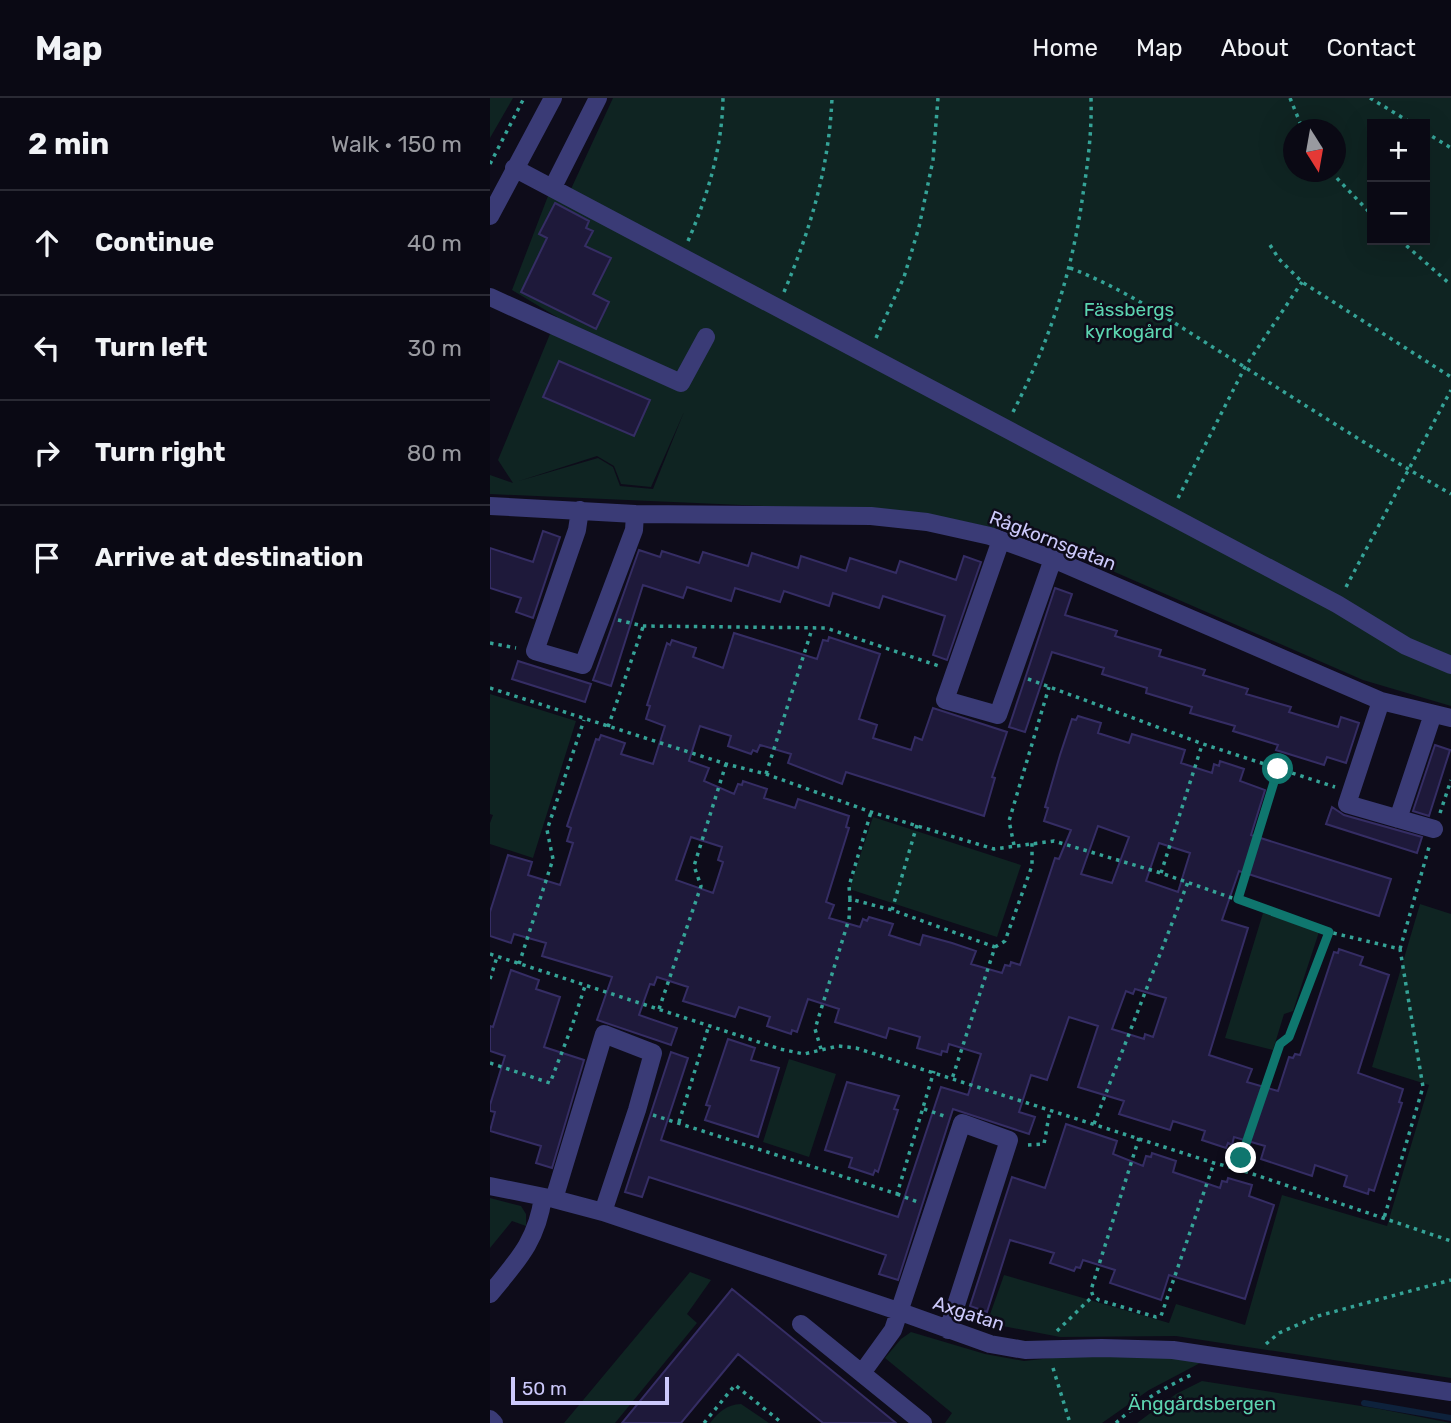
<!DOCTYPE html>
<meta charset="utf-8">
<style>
body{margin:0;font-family:Rubik,sans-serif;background:#181722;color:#f1f3f6}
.controls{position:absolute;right:21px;top:21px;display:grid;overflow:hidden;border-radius:0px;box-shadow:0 7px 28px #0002}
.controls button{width:63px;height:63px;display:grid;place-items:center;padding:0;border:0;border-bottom:2px solid #2a2a34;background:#0a0914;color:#f1f3f6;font:35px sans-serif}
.compass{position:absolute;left:793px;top:21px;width:63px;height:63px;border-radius:50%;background:#0a0914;box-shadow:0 7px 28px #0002;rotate:169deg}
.scale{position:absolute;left:21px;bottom:18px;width:158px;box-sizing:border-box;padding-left:7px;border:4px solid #ccc9fb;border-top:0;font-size:19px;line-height:24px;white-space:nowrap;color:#ccc9fb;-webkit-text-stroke:5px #0e0c1a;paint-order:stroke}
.stop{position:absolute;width:21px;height:21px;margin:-16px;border:5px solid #0f766e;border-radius:50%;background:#fff}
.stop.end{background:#0f766e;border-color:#fff;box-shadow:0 2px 7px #0008}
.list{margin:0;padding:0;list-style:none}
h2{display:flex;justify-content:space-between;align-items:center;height:91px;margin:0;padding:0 28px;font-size:30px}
h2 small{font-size:23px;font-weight:400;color:#999aa0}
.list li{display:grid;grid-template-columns:46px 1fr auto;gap:21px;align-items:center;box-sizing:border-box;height:105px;padding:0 28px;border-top:2px solid #2a2a34}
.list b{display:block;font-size:26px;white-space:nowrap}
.list em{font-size:23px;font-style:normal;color:#999aa0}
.icon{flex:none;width:38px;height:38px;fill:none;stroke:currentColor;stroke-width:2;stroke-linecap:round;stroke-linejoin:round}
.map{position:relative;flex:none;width:961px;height:1325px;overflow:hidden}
header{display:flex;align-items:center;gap:42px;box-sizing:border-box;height:98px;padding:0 35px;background:#0a0914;border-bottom:2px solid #2a2a34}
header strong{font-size:33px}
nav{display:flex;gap:38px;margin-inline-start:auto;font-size:24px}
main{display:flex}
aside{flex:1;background:#0a0914}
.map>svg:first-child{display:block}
</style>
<header>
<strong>Map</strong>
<nav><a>Home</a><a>Map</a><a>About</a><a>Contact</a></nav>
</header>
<main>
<aside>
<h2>2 min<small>Walk · 150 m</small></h2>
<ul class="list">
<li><svg class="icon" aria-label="ahead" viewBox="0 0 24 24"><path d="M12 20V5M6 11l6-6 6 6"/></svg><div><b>Continue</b></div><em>40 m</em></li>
<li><svg class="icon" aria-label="left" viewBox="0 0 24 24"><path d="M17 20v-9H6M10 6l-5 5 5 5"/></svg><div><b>Turn left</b></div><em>30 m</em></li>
<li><svg class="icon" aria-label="right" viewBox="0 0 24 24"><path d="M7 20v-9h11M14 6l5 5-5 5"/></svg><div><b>Turn right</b></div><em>80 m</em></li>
<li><svg class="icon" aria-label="arrive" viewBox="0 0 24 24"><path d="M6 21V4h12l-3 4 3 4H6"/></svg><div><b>Arrive at destination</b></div></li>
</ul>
</aside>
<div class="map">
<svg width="961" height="1325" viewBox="0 0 961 1325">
<rect width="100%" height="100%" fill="#0e0c1a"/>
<path fill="#0f2422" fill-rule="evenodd" d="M0 0H23L0 40Z
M123 0H961V608L873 582 542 438 433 415 0 396V377L23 385 8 362 67 219 22 192 58 98 81 91ZM882 26H935V142H882ZM804 32H846V74H804ZM194 314 163 391 130 388 123 369 108 360 29 383 107 358 124 368 131 386 161 389Z
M0 596 86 623 43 760 0 746V725L3 717 0 716Z
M383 719 531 767 507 839 359 791Z
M930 806 961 816V1280L686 1238 570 1239 497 1225 514 1177 679 1225 686 1206 755 1227 792 1097 897 1128 939 987 882 969Z
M773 815 829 834 803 913 794 916 783 952 735 940Z
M299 961 346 976 319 1059 273 1044Z
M0 1100 31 1108 36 1116V1128L22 1123 0 1150Z
M200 1174 221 1182 197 1216 207 1225 125 1325H74Z
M421 1234 495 1256 534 1263 607 1255 664 1258 712 1264 659 1292 612 1325H455L462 1315 395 1260 411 1241Z
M712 1283 890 1311 961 1325H647L686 1296Z
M251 1306 279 1325H220C230 1313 236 1307 251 1306Z"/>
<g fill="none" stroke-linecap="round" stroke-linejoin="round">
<path stroke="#0e223c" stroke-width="6" d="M874 1305 961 1320"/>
</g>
<path fill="#1e193a" stroke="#352d64" stroke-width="2" fill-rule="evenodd" d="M65 105 99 123 96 130 103 133 95 148 121 160 103 196 119 204 106 231 31 194 57 140 49 136Z
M69 263 160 302 144 338 53 299Z
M53 433 70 439 43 520 26 514 31 500 0 490V450L43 464Z
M149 452 170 459 172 453 209 465 213 454 258 468 262 455 308 470 311 458 356 473 360 460 406 475 410 463 466 482 474 458 491 464 457 562 443 557 455 518 393 498 389 510 343 495 339 508 294 493 290 504 245 490 241 503 197 489 193 500 153 487 121 588 103 582Z
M565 490 582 496 575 517 627 533 625 538 671 552 669 558 715 572 713 577 758 591 756 596 801 609 799 614 848 629 851 619 869 625 856 665 837 659 834 667 786 652 788 647 743 633 745 628 700 615 702 609 656 595 657 590 612 576 614 570 562 554 535 634 519 629Z
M244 535 327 561 333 542 338 543 339 539 390 556 369 621 387 627 383 640 421 652 425 639 432 642 443 610 517 634 502 679 505 680 494 718 356 674 352 686 298 665 301 656 270 647 267 654 263 652 261 656 238 648 241 638 210 628 199 663 219 670 214 683 244 696 248 686 252 687 253 683 277 691 274 700 305 710 308 701 359 718 356 729 359 730 336 804 344 807 339 820 370 829 373 821 377 823 379 819 403 826 399 837 430 847 433 837 462 845 486 853 481 866 512 875 515 867 520 868 521 864 530 867 565 760 569 761 581 732 554 723 558 710 555 709 570 657 582 621 586 622 588 618 611 625 608 635 639 645 642 636 695 652 691 665 722 675 724 666 729 668 730 663 754 671 750 683 775 692 761 737 901 781 889 818 749 773 732 822 758 830 719 957 762 971 757 984 788 993 799 959 803 960 805 956 810 957 844 854 848 855 849 851 873 859 870 867 899 877 868 975 913 991 909 1004 912 1005 884 1093 879 1091 878 1096 854 1088 857 1078 825 1067 822 1078 771 1061 775 1048 744 1039 742 1047 738 1045 736 1050 712 1042 715 1033 683 1023 680 1032 629 1016 634 1003 588 989 608 928 579 919 557 982 541 977 529 1014 545 1019 539 1036 463 1011 408 1182 389 1176 396 1157 255 1110 159 1079 152 1099 135 1094 181 954 198 960 171 1042 408 1119 451 989 478 997 491 956 459 946 457 954 452 953 451 957 427 950 430 939 399 930 396 940 371 932 345 924 349 911 318 901 307 934 302 932 301 936 277 928 280 919 249 909 245 919 193 903 198 889 167 879 164 887 160 886 149 917 187 930 181 947 107 922 122 879 52 858 56 845 24 836 21 845 0 838V814L18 757 42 764 38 777 70 787 83 745 77 743 81 730 77 728 106 641 109 642 111 637 135 645 131 656 163 666 175 628 156 621 160 608 157 607 177 545 180 547 182 542 206 550 203 559 233 570ZM608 728 639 739 622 785 591 776ZM201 739 232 749 228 762 233 764 223 795 186 782ZM669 745 700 755 688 794 656 783ZM645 891 676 900 663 939 655 936 654 941 622 931 636 893 643 896Z
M28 563 101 586 95 604 22 581Z
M945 647 960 652 939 718 923 713Z
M842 709 854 717 932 739 927 755 836 726Z
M21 872 49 882 46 891 70 899 54 949 94 962 62 1070 46 1065 51 1048 0 1033 5 1014 0 1013V1007L15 958 0 953V928L3 929Z
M238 941 265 950 261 962 289 970 268 1039 215 1022 220 1008 216 1007Z
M357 984 409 998 404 1011 408 1012 388 1074 385 1072 383 1077 359 1069 362 1060 335 1052Z
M576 1026 627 1043 623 1056 653 1068 656 1058 661 1059 662 1055 686 1063 683 1074 730 1090 732 1083 737 1084 738 1080 762 1087 759 1098 784 1107 755 1201 679 1177 671 1202 620 1185 625 1172 593 1162 590 1170 586 1169 584 1173 560 1165 564 1155 520 1142 497 1214 480 1208 522 1079 555 1090Z
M242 1191 406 1325H333L248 1256 191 1325H132Z"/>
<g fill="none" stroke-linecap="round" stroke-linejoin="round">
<path stroke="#35a397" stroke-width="3.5" stroke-dasharray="3.5 5" stroke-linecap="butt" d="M800 0 813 32
M880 0 923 26
M935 34 961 50
M0 66 34 0
M841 74 882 117
M910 142 961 187
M198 143C218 97 232 50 233 0
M780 147 789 161 812 184 961 279
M580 170C633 190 681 223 729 253 806 301 882 351 961 396
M294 194C321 130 339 69 342 0
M386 240 414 179 429 129 443 62 448 0
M523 314C560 242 582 175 593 96 598 64 602 33 601 0
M688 400 755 269 812 184
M856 489 961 292
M128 522 153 528 336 530 449 568
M0 545 26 550
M538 581 713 646 845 689
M0 590 236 666 276 676 381 714 504 751 564 743 671 775 839 834 910 851 933 989 894 1120
M118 629 153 529
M276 676 322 531
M950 715 961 682
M524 747 519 723 559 589
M671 775 712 647
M360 801 359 788 381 714
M748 801 788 671
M402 812 427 727
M505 849 515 843 542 768V744
M910 851 939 749
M0 856 290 951 314 956 348 948 366 950 724 1065 748 1071 961 1143
M29 866 63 761 57 732 94 622
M0 881 7 859
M169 911 211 788 204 768 236 666
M331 951 325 931 359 821 360 801 402 812 505 849 462 981
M0 965 60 985 82 928 95 888
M434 1011 454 1018
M163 1017 407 1096 444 973
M189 1024 219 927
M604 1026 698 784
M649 1040 601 1192 603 1198 609 1202 666 1219 671 1218 724 1065
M538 1047 554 1046 560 1012
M748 1071 790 946 799 939 839 834
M407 1096 428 1104
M567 1233 603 1198
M776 1246 789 1235 828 1218 961 1182
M563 1270 580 1325
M214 1325 245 1287 292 1325
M626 1325C648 1304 676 1289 703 1276"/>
<path stroke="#3a3b76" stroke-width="18" d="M24 70 847 506 916 548 961 567
M63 89 108 0
M0 118 63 0
M0 199 191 285 216 239
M0 408 145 416 381 418 437 424 500 438 563 461 891 603 961 620
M90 412 87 432 45 553 93 567 144 432 145 416
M511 442 455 602 508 617 563 461
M891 603 857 706 944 731
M908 721 943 616
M0 1088 64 1101 113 1114 408 1213 500 1246 535 1252 612 1250 683 1252 961 1294
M64 1101 114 936 163 955 147 1012 113 1114
M0 1196C27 1163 47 1143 53 1099
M311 1226 433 1325
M372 1275 403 1232 472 1025 519 1042 458 1232
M0 1321 4 1325"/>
</g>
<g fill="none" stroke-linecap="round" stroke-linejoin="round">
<path stroke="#0f766e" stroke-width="9" d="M751 1060 790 946 799 939 839 834 748 801 788 671"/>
</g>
<g text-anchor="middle" stroke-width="5" stroke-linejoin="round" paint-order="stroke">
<g font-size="19" fill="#5cd4b0" stroke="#0e0c1a">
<text x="639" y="218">Fässbergs<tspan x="639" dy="22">kyrkogård</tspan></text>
<text x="712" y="1312">Änggårdsbergen</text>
</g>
<g font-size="19" fill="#ccc9fb" stroke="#0e0c1a">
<text transform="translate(563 442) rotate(21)" y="7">Rågkornsgatan</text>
<text transform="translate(479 1215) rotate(18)" y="7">Axgatan</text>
</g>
</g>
</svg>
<div class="controls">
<button>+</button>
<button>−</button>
</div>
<svg class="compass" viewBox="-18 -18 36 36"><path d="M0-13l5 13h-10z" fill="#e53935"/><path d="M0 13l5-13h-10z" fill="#999aa0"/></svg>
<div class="scale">50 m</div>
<div class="stop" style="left:788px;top:671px"></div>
<div class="stop end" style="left:751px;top:1060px"></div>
</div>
</main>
